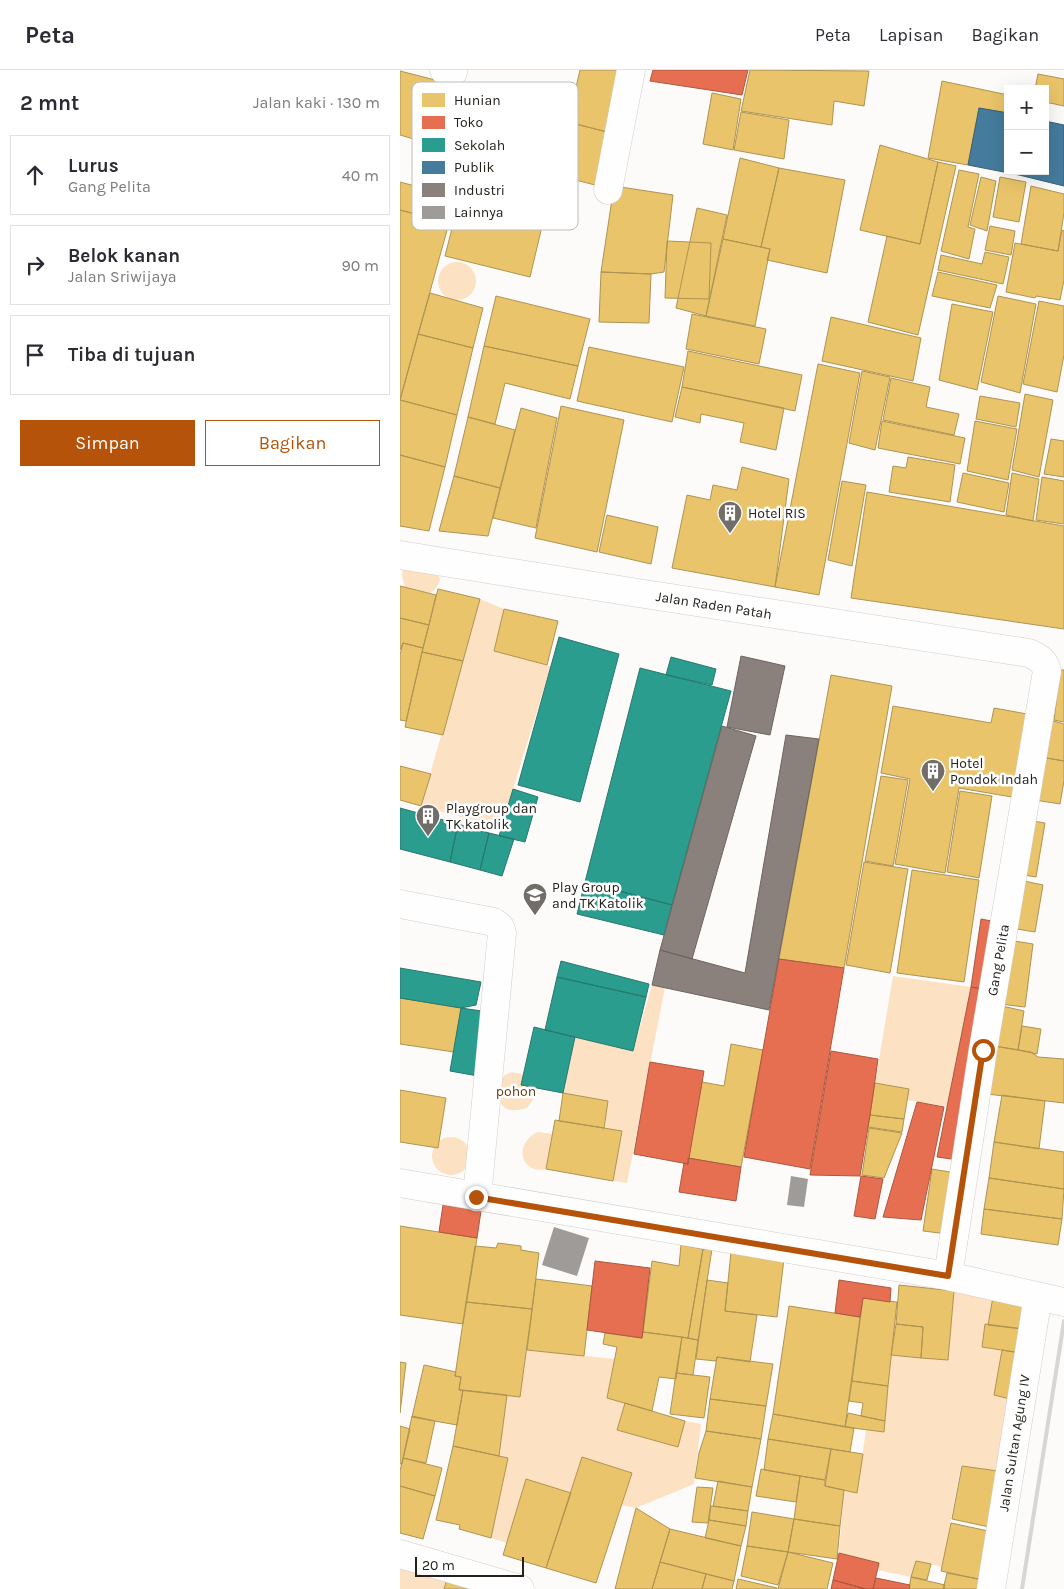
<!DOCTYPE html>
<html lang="id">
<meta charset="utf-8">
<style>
body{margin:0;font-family:Karla,sans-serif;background:#f7f7f7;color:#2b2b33}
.controls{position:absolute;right:15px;top:15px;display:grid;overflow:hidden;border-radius:0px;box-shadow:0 5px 20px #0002}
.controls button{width:45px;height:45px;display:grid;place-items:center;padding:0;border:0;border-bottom:1px solid #e1e1e2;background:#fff;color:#2b2b33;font:25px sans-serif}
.scale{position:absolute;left:15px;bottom:12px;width:109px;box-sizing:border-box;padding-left:5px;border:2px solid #25201a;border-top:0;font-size:14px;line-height:18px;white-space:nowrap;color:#25201a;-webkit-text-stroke:4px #fff;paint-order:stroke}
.stop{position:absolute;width:15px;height:15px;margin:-11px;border:4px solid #b45309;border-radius:50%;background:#fff}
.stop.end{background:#b45309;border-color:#fff;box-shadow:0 1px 5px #0008}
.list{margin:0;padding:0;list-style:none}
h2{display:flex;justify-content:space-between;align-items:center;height:65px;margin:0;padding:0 20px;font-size:21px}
h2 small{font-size:16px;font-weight:400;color:#7c7c81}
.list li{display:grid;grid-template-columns:32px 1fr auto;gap:15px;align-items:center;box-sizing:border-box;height:80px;margin:0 10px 10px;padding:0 10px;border:1px solid #e1e1e2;border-radius:0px}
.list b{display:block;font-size:19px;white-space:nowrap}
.list p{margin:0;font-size:16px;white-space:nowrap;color:#7c7c81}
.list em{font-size:16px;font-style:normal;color:#7c7c81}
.actions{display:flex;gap:10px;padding:15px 20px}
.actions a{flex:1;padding:11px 0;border:1px solid #b45309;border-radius:0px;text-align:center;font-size:18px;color:#b45309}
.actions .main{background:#b45309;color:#fff}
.icon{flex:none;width:28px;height:28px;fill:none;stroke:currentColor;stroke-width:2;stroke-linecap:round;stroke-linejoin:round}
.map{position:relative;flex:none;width:664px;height:1519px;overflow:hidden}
header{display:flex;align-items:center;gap:30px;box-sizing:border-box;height:70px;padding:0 25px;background:#fff;border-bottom:1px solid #e1e1e2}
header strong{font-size:24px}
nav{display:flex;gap:28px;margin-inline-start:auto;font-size:18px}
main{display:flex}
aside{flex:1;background:#fff}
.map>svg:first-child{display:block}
</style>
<header>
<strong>Peta</strong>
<nav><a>Peta</a><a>Lapisan</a><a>Bagikan</a></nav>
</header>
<main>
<aside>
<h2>2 mnt<small>Jalan kaki · 130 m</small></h2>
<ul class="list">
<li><svg class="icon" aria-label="ahead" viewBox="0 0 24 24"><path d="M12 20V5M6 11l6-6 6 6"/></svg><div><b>Lurus</b><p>Gang Pelita</p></div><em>40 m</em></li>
<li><svg class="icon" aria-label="right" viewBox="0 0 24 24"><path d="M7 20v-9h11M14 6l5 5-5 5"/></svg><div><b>Belok kanan</b><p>Jalan Sriwijaya</p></div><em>90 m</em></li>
<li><svg class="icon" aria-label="arrive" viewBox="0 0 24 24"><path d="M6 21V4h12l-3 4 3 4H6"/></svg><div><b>Tiba di tujuan</b></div></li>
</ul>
<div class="actions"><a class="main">Simpan</a><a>Bagikan</a></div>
</aside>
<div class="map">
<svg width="664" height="1519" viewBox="0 0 664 1519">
<rect width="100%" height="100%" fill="#fdfbf9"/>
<path fill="#fce1c3" d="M38 211a19 19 0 1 1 38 0a19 19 0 1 1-38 0Z
M3 496 38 499 40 511C31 529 22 525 5 519L2 505Z
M80 529 104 539 94 581 151 596 101 758 21 736Z
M493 906 571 917 547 1037 507 1030 508 1019 475 1013Z
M252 915 265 917 227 1113 213 1111 222 1061 204 1058 208 1031 163 1023 175 967 233 981Z
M112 1002 126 1005 133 1015 135 1027 127 1038C101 1045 98 1035 99 1011L105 1005Z
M138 1062 152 1064 156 1068 154 1097C148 1099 140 1101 134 1099 115 1091 122 1068 138 1062Z
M32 1086a19 19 0 1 1 38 0a19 19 0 1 1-38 0Z
M554 1221 593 1227 588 1255H585L582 1276 602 1280 594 1325 618 1331 605 1402 561 1396 542 1497 516 1491 511 1507 478 1500V1493L439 1483 444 1420 457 1422 466 1360 484 1362 491 1285 548 1290Z
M127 1280 215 1289 207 1328 225 1333 217 1360 278 1377 285 1351 301 1354 294 1414 236 1438 221 1435 232 1403 182 1387 171 1423 107 1473 91 1468 108 1388 99 1386 107 1325 120 1327Z
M0 1493 48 1505 44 1519H0Z"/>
<path fill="#e9c46a" stroke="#ae9352" d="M180 0H224L211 63 168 52Z
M350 0 469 1 464 36 434 31 432 55 341 41Z
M0 1 43 12 27 73 0 65Z
M638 4 664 9V36L645 32V19H635Z
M542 11 608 25V43L579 38 568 95 528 88Z
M312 23 341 29 333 80 303 74Z
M341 42 389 50 384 89 334 80Z
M168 52 211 63 199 116 156 105Z
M480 75 538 92 520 174 460 160Z
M340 88 379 98 361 177 323 169Z
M538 92 556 96 518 265 468 252 487 166 520 174Z
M379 98 445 110 427 203 367 190 370 179 361 177Z
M559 100 579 104 568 157 575 159 569 189 541 181Z
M581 107 596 111 587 161 570 155Z
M600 107 626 112 619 152 593 147Z
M0 112 56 127 49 153 0 140Z
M214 116 273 125 264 202 251 204 201 202Z
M631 116 664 124V143L658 181 621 174Z
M60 127 144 148 130 207 45 186Z
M297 138 327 145 306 246 276 238Z
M0 140 49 153 0 330Z
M590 156 615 161 611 185 585 180Z
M662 160 664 161V210L660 230 636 226 635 228 606 222 615 173 658 181Z
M323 169 370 179 355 256 306 246Z
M267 171 311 173 309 229 265 228Z
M585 182 609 187 603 214 538 200 541 185 582 194Z
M201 202 251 204 249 253 199 252Z
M538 202 597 215 590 238 532 226Z
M30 223 83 238 73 278 18 264Z
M96 226 190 249 178 296 84 276Z
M598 226 636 234 620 323 581 312Z
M639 231 664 236V285L657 322 623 314Z
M552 234 593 242 577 320 539 310Z
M292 244 366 259 359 294 286 279Z
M431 247 521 268 513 311 422 291Z
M18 264 73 278 57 345 0 330Z
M84 276 178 296 170 329 105 313 95 354 68 347Z
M189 277 284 297 272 352 177 331Z
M288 281 402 305 395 341 282 317Z
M418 294 460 303 419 525 375 517Z
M462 301 490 307 475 380 449 373Z
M491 308 530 317 526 337 559 344 554 365 483 350Z
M282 317 384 338 376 380 340 372 344 353 301 344 300 353 275 347Z
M625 324 653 330 639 407 612 400Z
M580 326 620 333 616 357 576 349Z
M0 330 57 345 45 397 0 385Z
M161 336 224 350 197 482 135 468Z
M121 338 157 348 136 458 93 448Z
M68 347 115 360 100 418 54 406Z
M482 351 565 368 560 394 478 378Z
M575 351 617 359 608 410 567 401Z
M651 369 664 371V407L644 404Z
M0 385 45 397 29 461 0 456Z
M508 387 555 395 550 432 489 422 493 396 506 398Z
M342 397 389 409 375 517 272 498 287 425 310 430 313 415 337 420Z
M563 403 609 413 604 442 557 432Z
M612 403 639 409 633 451 606 445Z
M54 406 100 418 88 466 39 461Z
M642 407 664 411V454L636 450Z
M442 411 466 415 452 496 428 490Z
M467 422 664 456V559L451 528Z
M207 445 258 457 251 494 199 482Z
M0 516 36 525 29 555 0 548Z
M38 519 80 529 63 591 22 582Z
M104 539 158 551 147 595 94 581Z
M0 548 29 555 23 578 3 573 0 580Z
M3 573 23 578 6 651 0 650V585Z
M22 582 63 591 43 665 5 657Z
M660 600H664V652L654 650Z
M431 605 492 616 444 898 379 889Z
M493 636 591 653 594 638 627 644 612 727 559 718 545 803 495 794 510 709 481 703Z
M647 649 664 654V691L641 687Z
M641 687 664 691V711L660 734 635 730Z
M0 696 31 704 21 736 0 730Z
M481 706 508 710 493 796 465 791Z
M560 721 592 726 579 808 547 802Z
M633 751 645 753 636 807 624 805Z
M464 792 508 799 490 903 446 895Z
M512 800 579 810 564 912 497 903Z
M624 811 643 815 635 862 617 859Z
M608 870 633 874 625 937 600 934Z
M0 928 61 938 54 982 0 974Z
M602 936 624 941 618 980 594 976Z
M622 956 641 959 637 984 618 980Z
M331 974 363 980 341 1097 288 1088 302 1012 324 1016Z
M594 976 631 982 638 987 664 989V1033L587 1024Z
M475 1013 509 1019 504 1049 470 1045Z
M0 1020 46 1028 38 1078 0 1072Z
M163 1023 208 1031 204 1058 159 1051Z
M602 1025 645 1031 639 1079 594 1072Z
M470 1045 504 1049 502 1062 468 1057Z
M155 1050 222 1061 213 1111 146 1099Z
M469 1058 502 1063 484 1108 462 1105Z
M594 1072 664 1082V1119L589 1108Z
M532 1099 556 1103 548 1164 523 1161Z
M589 1108 664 1119 662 1149 584 1139Z
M584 1139 662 1149 658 1175 581 1164Z
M0 1156 77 1168 63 1254 0 1245Z
M98 1173 121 1176V1180L139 1183 132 1239 66 1232 75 1176 96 1178Z
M281 1175 303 1179 288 1268 243 1262 252 1191 279 1196Z
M303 1179H312L298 1270 288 1268Z
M331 1182 384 1189 377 1247 325 1241Z
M136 1209 192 1216 184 1286 127 1280Z
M307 1210 328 1213 325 1241 357 1245 350 1292 317 1287 316 1291 296 1289Z
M499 1215 554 1221 548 1290 521 1288 523 1257 496 1254Z
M593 1227H636L630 1260 588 1255Z
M463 1228 497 1232 488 1316 452 1311Z
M66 1232 132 1239 120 1327 59 1320 61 1307 55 1306Z
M389 1236 460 1247 445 1357 373 1344Z
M496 1254 523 1257 521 1288 491 1285Z
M585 1254 632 1260 627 1284 582 1277Z
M243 1262 282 1267 276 1309 259 1307 252 1341 207 1328 217 1277 203 1274 205 1263 242 1268Z
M282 1267 298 1270 293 1305 276 1303Z
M602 1280 627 1284 618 1331 594 1325Z
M317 1287 373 1294 366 1336 310 1329Z
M0 1292 6 1293 0 1343Z
M24 1295 56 1302 55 1306 61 1307 59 1320H63L57 1355 12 1347Z
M276 1303 310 1307 304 1348 270 1344Z
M452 1311 488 1316 485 1351 461 1346 463 1333 449 1331Z
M63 1320 107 1325 99 1386 53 1376Z
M310 1329 366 1336 361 1369 306 1361Z
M225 1333 285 1351 278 1377 217 1360Z
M448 1343 485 1351 484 1362 445 1357Z
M373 1344 454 1358 450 1382 368 1369Z
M12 1346 35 1351 26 1393 3 1388Z
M0 1356 10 1359 2 1394H0Z
M306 1361 361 1369 352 1417 295 1408 299 1383Z
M368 1369 431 1379 425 1410 364 1400Z
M53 1376 108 1388 91 1468 59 1459 60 1455 36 1450Z
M431 1379 463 1384 457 1423 425 1416Z
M182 1387 232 1403 196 1513 146 1498Z
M3 1388 42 1398 35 1426 0 1416V1401Z
M562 1396 605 1402 594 1458 552 1449Z
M361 1399 400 1406 396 1432 356 1426Z
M400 1406 425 1410V1416L444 1420 440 1456 394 1449Z
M126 1409 171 1423 146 1498 103 1485Z
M318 1411 352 1417 348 1441 313 1436Z
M0 1416 35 1426 23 1469 0 1463Z
M297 1417 313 1418 308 1453 292 1452Z
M311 1436 348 1441 346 1456 309 1450Z
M236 1438 270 1459 252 1519H215Z
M352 1442 394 1449 388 1482 347 1476Z
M394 1449 440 1456 437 1489 388 1482Z
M309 1450 346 1456 341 1476 305 1468Z
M551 1453 593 1462 583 1510 541 1501Z
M270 1459 341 1476 334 1511 260 1492Z
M347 1476 388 1482 378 1515 341 1506Z
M388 1482 433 1493 427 1519H378Z
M516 1491 531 1494 527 1510 511 1507Z
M260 1492 306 1504 302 1519H252Z
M547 1503 583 1510 581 1519H543Z
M306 1504 334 1511 332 1519H302Z
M48 1505 97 1519H44Z
M511 1507 545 1515 544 1519H509Z
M338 1509 377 1518V1519H336Z"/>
<path fill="#e76f51" stroke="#ad5740" d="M253 0H348L342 25 250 11Z
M581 849 602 853 589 920 571 917Z
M379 889 444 898 410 1099 344 1087Z
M571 917 589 920 559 1090 537 1087Z
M431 981 478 989 470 1045 460 1106 410 1105Z
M250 992 304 1001 288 1094 234 1084Z
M517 1032 544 1037 521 1150 483 1147Z
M288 1088 341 1097 336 1131 279 1122 284 1093 288 1094Z
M461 1106 483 1109 475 1149 454 1146Z
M43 1135 81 1141 77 1168 39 1162Z
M195 1191 250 1198 242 1268 187 1260Z
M439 1210 491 1218 490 1232 463 1228 460 1247 435 1243Z
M439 1483 479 1493 473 1519H466L433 1510Z
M476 1508 510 1515 509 1519H473Z
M433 1510 466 1519H431Z"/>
<path fill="#2a9d8f" stroke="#28786c" d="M159 567 219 584 180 732 118 715Z
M271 587 316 599 312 615 266 605Z
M240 598 331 621 272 835 185 812Z
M113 719 138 727 125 772 99 766Z
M0 738 58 754 50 792 0 779Z
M58 754 89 763 80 800 50 792Z
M89 763 114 769 102 806 80 800Z
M185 812 272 835 264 865 177 844Z
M161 891 249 914 246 927 157 907Z
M0 898 81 912 76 935 61 938 0 928Z
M157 907 246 927 233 981 145 960Z
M61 938 89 942 78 1006 50 1001Z
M134 957 175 967 163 1023 121 1015Z"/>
<path fill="#457b9d" stroke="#3b6076" d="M579 38 608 43V101H620L619 105 568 95Z
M645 51 664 55V116L619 105 620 101H645Z"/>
<path fill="#8a817c" stroke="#6c645f" d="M341 586 385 596 370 665 327 657Z
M322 656 356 666 292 889 260 880Z
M386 665 419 669 369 940 252 915 260 880 345 903Z"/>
<path fill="#9f9b98" d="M391 1106 408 1109 404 1137 387 1135Z
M154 1157 189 1168 177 1206 142 1195Z"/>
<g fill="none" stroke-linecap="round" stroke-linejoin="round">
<defs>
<path id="minor" d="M44 0 53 2
M208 120 231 0
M0 485 238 523 629 583C638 587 645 591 647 601L583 980 548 1206
M0 834 94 852 100 857 102 863 77 1127
M0 1113 548 1206 664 1232
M0 1484 120 1519
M591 1519 638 1226"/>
</defs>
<use href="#minor" stroke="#d1cdc9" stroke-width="29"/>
<use href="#minor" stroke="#fffefe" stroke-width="28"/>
<path stroke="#d7d6d5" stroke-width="4" d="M622 1519 664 1251"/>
</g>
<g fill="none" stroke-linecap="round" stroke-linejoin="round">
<path stroke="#b45309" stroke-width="6" d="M76 1127 548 1206 583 980"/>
</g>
<defs>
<symbol id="building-pin" viewBox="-11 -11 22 30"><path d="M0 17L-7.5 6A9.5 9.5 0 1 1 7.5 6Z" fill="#716d68" stroke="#fff"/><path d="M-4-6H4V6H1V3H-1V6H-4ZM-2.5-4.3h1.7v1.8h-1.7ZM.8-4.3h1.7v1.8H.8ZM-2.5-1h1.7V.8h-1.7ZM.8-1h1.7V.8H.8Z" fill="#fff"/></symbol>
<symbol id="school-pin" viewBox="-11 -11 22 30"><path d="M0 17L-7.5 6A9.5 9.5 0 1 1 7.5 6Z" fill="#716d68" stroke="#fff"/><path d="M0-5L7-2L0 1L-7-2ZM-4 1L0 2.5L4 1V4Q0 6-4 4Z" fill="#fff"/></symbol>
</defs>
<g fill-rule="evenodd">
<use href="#building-pin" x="316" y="429" width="28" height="38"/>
<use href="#building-pin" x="519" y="687" width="28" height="38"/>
<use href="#building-pin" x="14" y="732" width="28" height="38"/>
<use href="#school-pin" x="121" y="811" width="28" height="38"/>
</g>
<g text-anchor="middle" stroke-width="5" stroke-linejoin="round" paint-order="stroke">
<g font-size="14" fill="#25201a" stroke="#fff" text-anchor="start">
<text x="348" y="448">Hotel RIS</text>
<text x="550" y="698">Hotel<tspan x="550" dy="16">Pondok Indah</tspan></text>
<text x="46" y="743">Playgroup dan<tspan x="46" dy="16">TK katolik</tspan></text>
<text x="152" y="822">Play Group<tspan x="152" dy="16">and TK Katolik</tspan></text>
</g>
<g font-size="14" fill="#25201a" stroke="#fff">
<text transform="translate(314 535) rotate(9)" y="5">Jalan Raden Patah</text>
<text transform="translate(598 890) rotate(-80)" y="5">Gang Pelita</text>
<text transform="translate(614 1373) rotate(-81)" y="5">Jalan Sultan Agung IV</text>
</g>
<g font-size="14" fill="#603f17" stroke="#fff">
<text x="116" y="1026">pohon</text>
</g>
</g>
<rect x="12" y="12" width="166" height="148" rx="8" fill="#fff" stroke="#bebcba" stroke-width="1"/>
<rect x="22" y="23" width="23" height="14" fill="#e9c46a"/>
<rect x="22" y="46" width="23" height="13" fill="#e76f51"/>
<rect x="22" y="68" width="23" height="14" fill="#2a9d8f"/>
<rect x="22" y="91" width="23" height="13" fill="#457b9d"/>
<rect x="22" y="113" width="23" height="14" fill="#8a817c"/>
<rect x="22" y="136" width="23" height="13" fill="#9f9b98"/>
<g font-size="14" fill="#25201a">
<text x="54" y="35">Hunian</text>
<text x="54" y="57">Toko</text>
<text x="54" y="80">Sekolah</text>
<text x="54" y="102">Publik</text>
<text x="54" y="125">Industri</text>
<text x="54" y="147">Lainnya</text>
</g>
</svg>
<div class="controls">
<button>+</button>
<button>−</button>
</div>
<div class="scale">20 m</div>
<div class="stop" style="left:583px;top:980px"></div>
<div class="stop end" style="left:76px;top:1127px"></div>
</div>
</main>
